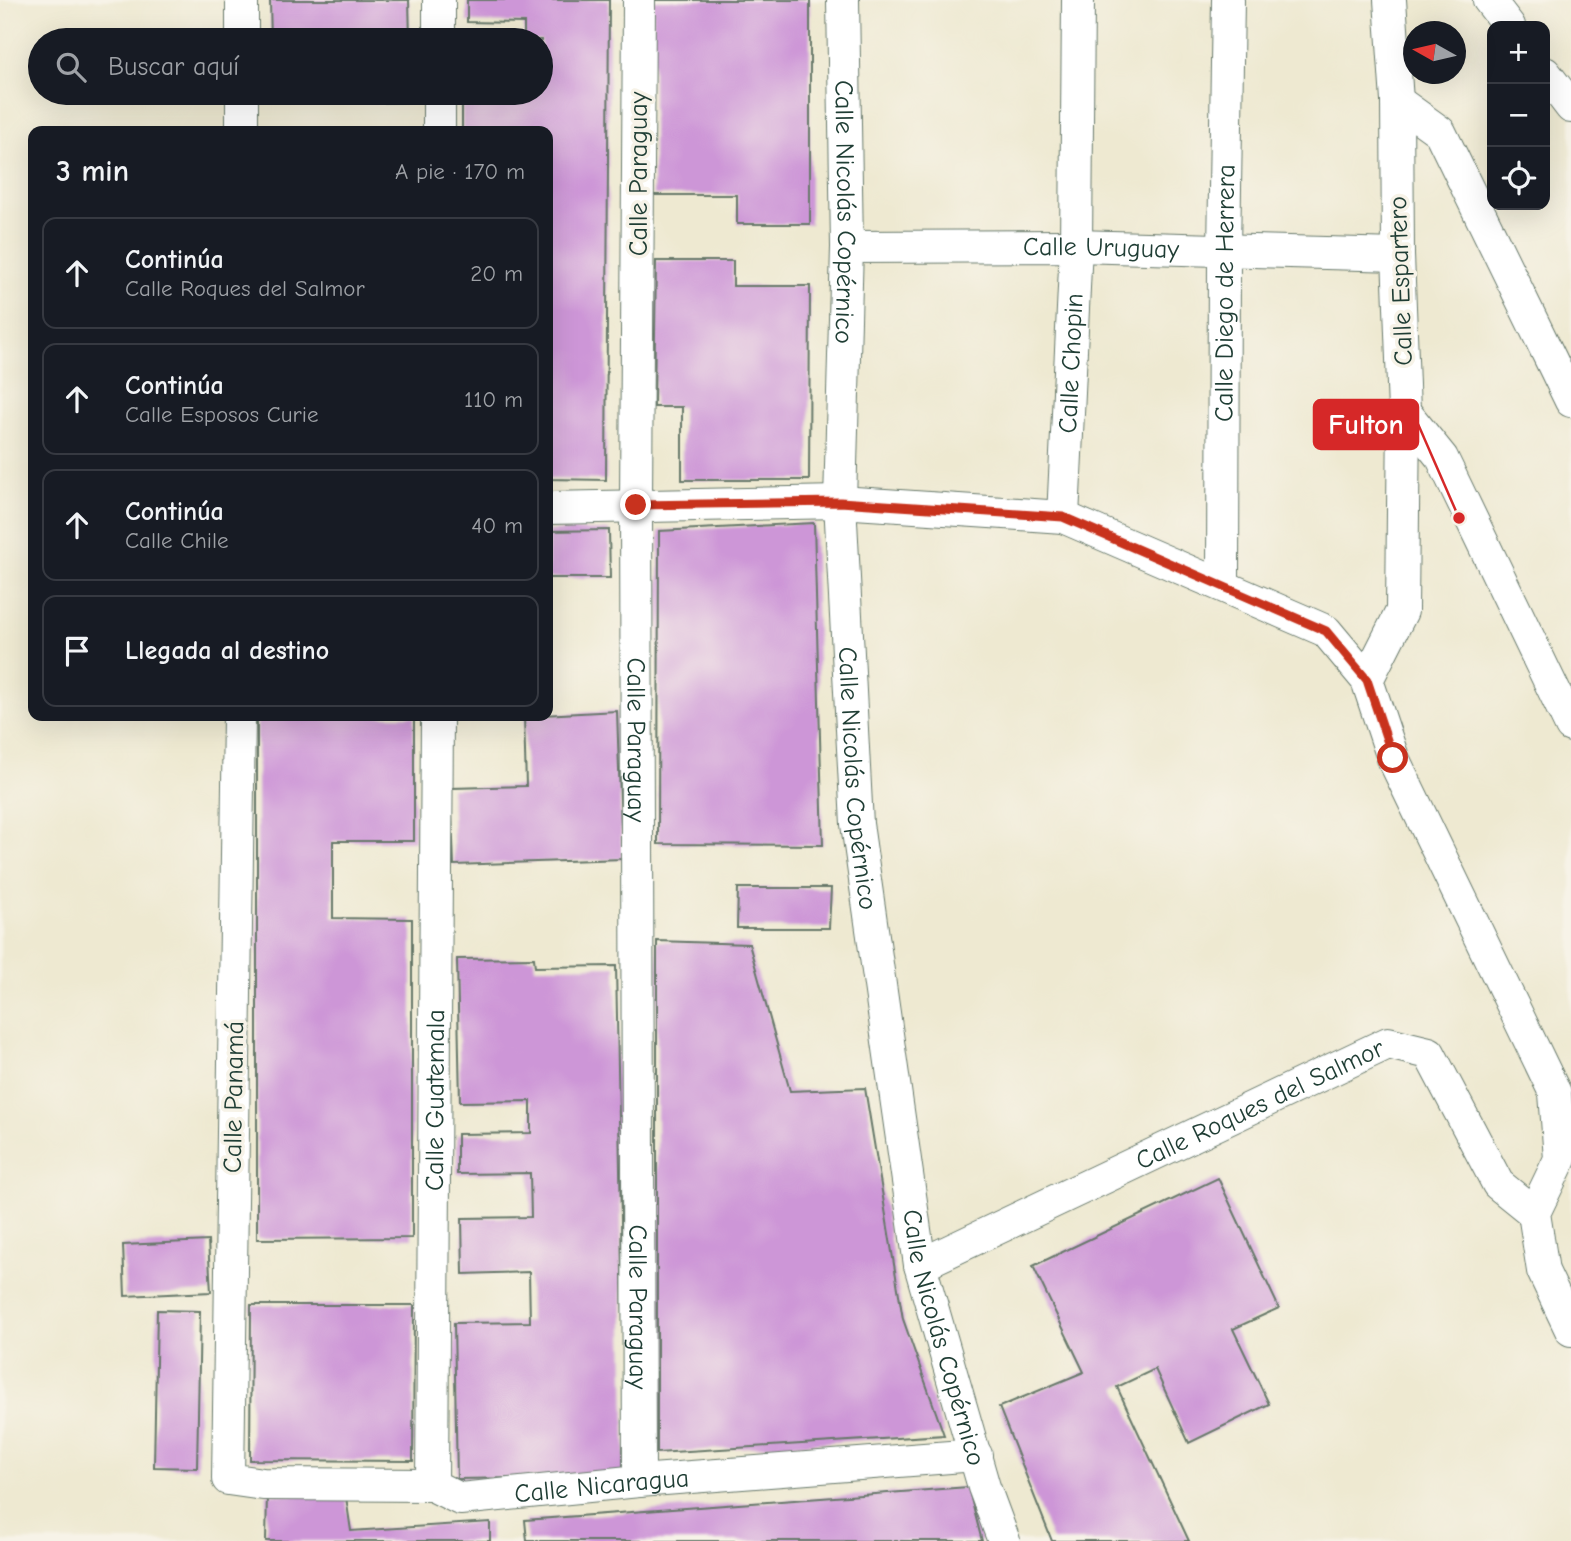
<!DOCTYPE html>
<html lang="es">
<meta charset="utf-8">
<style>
body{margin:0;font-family:"Comic Neue",sans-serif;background:#20242c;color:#f1f3f6}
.controls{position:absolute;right:21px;top:21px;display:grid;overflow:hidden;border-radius:14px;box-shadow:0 7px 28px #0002}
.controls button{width:63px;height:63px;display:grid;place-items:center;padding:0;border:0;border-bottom:2px solid #363941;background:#171b24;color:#f1f3f6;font:35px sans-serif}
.compass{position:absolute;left:1403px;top:21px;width:63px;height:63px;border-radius:50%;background:#171b24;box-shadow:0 7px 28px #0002;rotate:278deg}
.stop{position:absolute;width:21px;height:21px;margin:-16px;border:5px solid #c8321e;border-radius:50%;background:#fff}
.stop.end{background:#c8321e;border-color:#fff;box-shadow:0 2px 7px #0008}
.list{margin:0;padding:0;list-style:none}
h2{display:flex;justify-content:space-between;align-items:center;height:91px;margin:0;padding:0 28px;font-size:30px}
h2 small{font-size:23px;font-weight:400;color:#9ea1a6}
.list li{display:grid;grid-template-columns:46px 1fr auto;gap:21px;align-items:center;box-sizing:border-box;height:112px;margin:0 14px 14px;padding:0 14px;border:2px solid #363941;border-radius:14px}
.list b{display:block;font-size:26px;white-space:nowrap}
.list p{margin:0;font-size:23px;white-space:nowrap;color:#9ea1a6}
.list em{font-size:23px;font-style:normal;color:#9ea1a6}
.icon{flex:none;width:38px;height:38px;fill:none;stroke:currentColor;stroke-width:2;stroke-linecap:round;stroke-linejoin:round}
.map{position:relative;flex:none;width:1571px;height:1541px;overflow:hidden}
.search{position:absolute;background:#171b24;box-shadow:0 7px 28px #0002;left:28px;top:28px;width:525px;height:77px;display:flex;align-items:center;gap:18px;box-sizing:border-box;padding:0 24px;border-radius:38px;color:#9ea1a6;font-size:26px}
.panel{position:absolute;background:#171b24;box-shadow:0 7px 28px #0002;left:28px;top:126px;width:525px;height:595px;border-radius:14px}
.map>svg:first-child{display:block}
</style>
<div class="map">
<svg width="1571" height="1541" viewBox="0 0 1571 1541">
<rect width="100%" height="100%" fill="#f7f3e8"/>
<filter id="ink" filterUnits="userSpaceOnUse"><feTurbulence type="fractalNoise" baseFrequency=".0143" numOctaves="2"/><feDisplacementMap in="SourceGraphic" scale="14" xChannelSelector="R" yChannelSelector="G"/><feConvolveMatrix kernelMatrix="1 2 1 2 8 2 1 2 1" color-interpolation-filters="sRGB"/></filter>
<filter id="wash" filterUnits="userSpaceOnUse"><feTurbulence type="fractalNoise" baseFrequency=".00686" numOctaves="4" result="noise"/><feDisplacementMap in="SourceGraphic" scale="28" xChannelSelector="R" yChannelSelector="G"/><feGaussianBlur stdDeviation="1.57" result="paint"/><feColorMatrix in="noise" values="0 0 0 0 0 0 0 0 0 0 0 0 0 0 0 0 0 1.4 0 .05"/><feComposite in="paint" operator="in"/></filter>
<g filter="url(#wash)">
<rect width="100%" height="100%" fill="#eee9d1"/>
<g id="blocks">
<path fill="#cd96d7" d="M270 0H409L410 40H271Z
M467 0H609L606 480 548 479V131H462V93H541V40H524V23L467 22Z
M653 0H810V224H737V195H653Z
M336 93H410V102L336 103Z
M656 261H733V286H810L809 480H682V407H654Z
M814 523 823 845 658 844 659 531Z
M609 530 610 578H548V531Z
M617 711 622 859 454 865 451 788 526 786 524 716Z
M257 716H414V841H333V918L412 919V1238L257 1239Z
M738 888H831L829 928H737Z
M657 941 749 944 790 1091 865 1088 903 1319 944 1435 657 1453Z
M534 958 535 967 616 966 626 1476 457 1479 454 1323 530 1322 529 1272 463 1274 462 1218 531 1217 530 1173 457 1174V1134L531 1133V1101L460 1102 457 959Z
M1218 1178 1279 1308 1233 1329 1269 1404 1189 1443 1155 1369 1117 1387 1189 1541H1052L999 1407 1084 1372 1033 1266Z
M208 1241 211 1292 125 1296 123 1245Z
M251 1305H414L413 1461 250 1460Z
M157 1310 200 1311 197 1468 154 1467Z
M968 1487 982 1541H527L525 1520Z
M267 1494 346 1497 351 1531 490 1522V1541H266Z"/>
</g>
</g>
<g filter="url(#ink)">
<use href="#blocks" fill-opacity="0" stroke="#67796b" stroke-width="2"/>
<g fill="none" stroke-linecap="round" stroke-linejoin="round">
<defs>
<g id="street">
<path id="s1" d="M639 0 636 505 639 1481"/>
<path id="s2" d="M843 0 847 247 840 502 857 824 920 1265 984 1487 1004 1541"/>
<path d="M1489 0 1509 26"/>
<path d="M242 40V0"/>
<path d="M439 40V0"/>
<path d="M1545 73 1571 107"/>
<path d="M1397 101 1440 132 1571 401"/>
<path d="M242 131V93"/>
<path d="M439 131V93"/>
<path id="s3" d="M847 247 1076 246 1398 255"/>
<path d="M1404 411 1442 458 1571 726"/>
<path d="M548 508 840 502 1063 517 1326 631 1367 680 1393 758 1555 1093 1560 1159 1534 1213 1543 1271 1571 1330"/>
<path id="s4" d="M1063 517 1076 246 1078 0"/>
<path id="s5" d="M1223 585 1224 251 1228 0"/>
<path d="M1367 680 1402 611 1404 411 1398 255 1397 101 1390 0"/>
<path id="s6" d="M239 716 228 1479 263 1484 432 1485 460 1499 639 1481 976 1455"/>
<path id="s7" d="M920 1265 1388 1043 1429 1053 1498 1184 1534 1213"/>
<path id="s8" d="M432 1485 437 716"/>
</g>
</defs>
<use href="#street" stroke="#67796b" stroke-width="34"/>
<use href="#street" stroke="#fff" stroke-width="32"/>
</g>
</g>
<g fill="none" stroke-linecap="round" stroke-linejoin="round" filter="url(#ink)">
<path stroke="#c8321e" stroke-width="9" d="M636 505 840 502 1063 517 1326 631 1367 680 1393 758"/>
</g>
<g text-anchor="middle" stroke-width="7" stroke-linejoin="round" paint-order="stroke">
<g font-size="26" fill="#1f3d34" stroke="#f7f3e8">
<text transform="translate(638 174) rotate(-90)" y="9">Calle Paraguay</text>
<text dy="9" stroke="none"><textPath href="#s2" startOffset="212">Calle Nicolás Copérnico</textPath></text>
<text dy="9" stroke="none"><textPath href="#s3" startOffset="254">Calle Uruguay</textPath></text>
<text transform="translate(1400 281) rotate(-92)" y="9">Calle Espartero</text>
<text dy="9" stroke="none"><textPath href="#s5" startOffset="292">Calle Diego de Herrera</textPath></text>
<text dy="9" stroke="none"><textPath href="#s4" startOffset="154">Calle Chopin</textPath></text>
<text dy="9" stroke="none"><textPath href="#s1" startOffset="740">Calle Paraguay</textPath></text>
<text dy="9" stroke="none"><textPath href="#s2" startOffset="779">Calle Nicolás Copérnico</textPath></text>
<text transform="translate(233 1097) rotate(-89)" y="9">Calle Panamá</text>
<text dy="9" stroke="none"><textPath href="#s8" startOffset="385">Calle Guatemala</textPath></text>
<text dy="9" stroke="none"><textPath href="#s7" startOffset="376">Calle Roques del Salmor</textPath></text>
<text dy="9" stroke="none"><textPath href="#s1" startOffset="1307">Calle Paraguay</textPath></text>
<text dy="9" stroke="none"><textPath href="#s2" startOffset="1346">Calle Nicolás Copérnico</textPath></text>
<text dy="9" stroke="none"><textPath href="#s6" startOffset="1141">Calle Nicaragua</textPath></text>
</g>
</g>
<path fill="none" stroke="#d62828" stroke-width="2.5" d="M1459 518L1418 424"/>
<circle fill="#d62828" stroke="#f7f3e8" stroke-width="2.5" cx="1459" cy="518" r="7"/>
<rect fill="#d62828" stroke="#d62828" stroke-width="2.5" x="1314" y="400" width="104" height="49" rx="7"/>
<g font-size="28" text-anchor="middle" font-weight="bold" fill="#fff">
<text x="1366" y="434">Fulton</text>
</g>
</svg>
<div class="controls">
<button>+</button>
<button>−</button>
<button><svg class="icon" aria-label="locate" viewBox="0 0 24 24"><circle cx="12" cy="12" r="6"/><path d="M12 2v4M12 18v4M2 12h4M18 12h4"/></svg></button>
</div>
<svg class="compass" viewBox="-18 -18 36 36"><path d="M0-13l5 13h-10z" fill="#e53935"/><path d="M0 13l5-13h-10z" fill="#9ea1a6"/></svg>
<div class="stop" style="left:1393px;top:758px"></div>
<div class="stop end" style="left:636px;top:505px"></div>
<div class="search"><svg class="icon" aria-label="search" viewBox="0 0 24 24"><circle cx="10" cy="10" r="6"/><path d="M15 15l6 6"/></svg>Buscar aquí</div>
<section class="panel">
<h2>3 min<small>A pie · 170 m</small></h2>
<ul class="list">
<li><svg class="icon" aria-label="ahead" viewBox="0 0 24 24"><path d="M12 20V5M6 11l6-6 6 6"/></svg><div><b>Continúa</b><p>Calle Roques del Salmor</p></div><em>20 m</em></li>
<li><svg class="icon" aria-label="ahead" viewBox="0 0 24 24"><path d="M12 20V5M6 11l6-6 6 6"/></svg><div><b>Continúa</b><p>Calle Esposos Curie</p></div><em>110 m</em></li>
<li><svg class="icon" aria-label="ahead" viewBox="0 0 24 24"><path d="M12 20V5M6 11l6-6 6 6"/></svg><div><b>Continúa</b><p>Calle Chile</p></div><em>40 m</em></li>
<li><svg class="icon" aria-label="arrive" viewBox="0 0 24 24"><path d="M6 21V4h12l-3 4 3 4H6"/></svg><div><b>Llegada al destino</b></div></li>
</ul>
</section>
</div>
